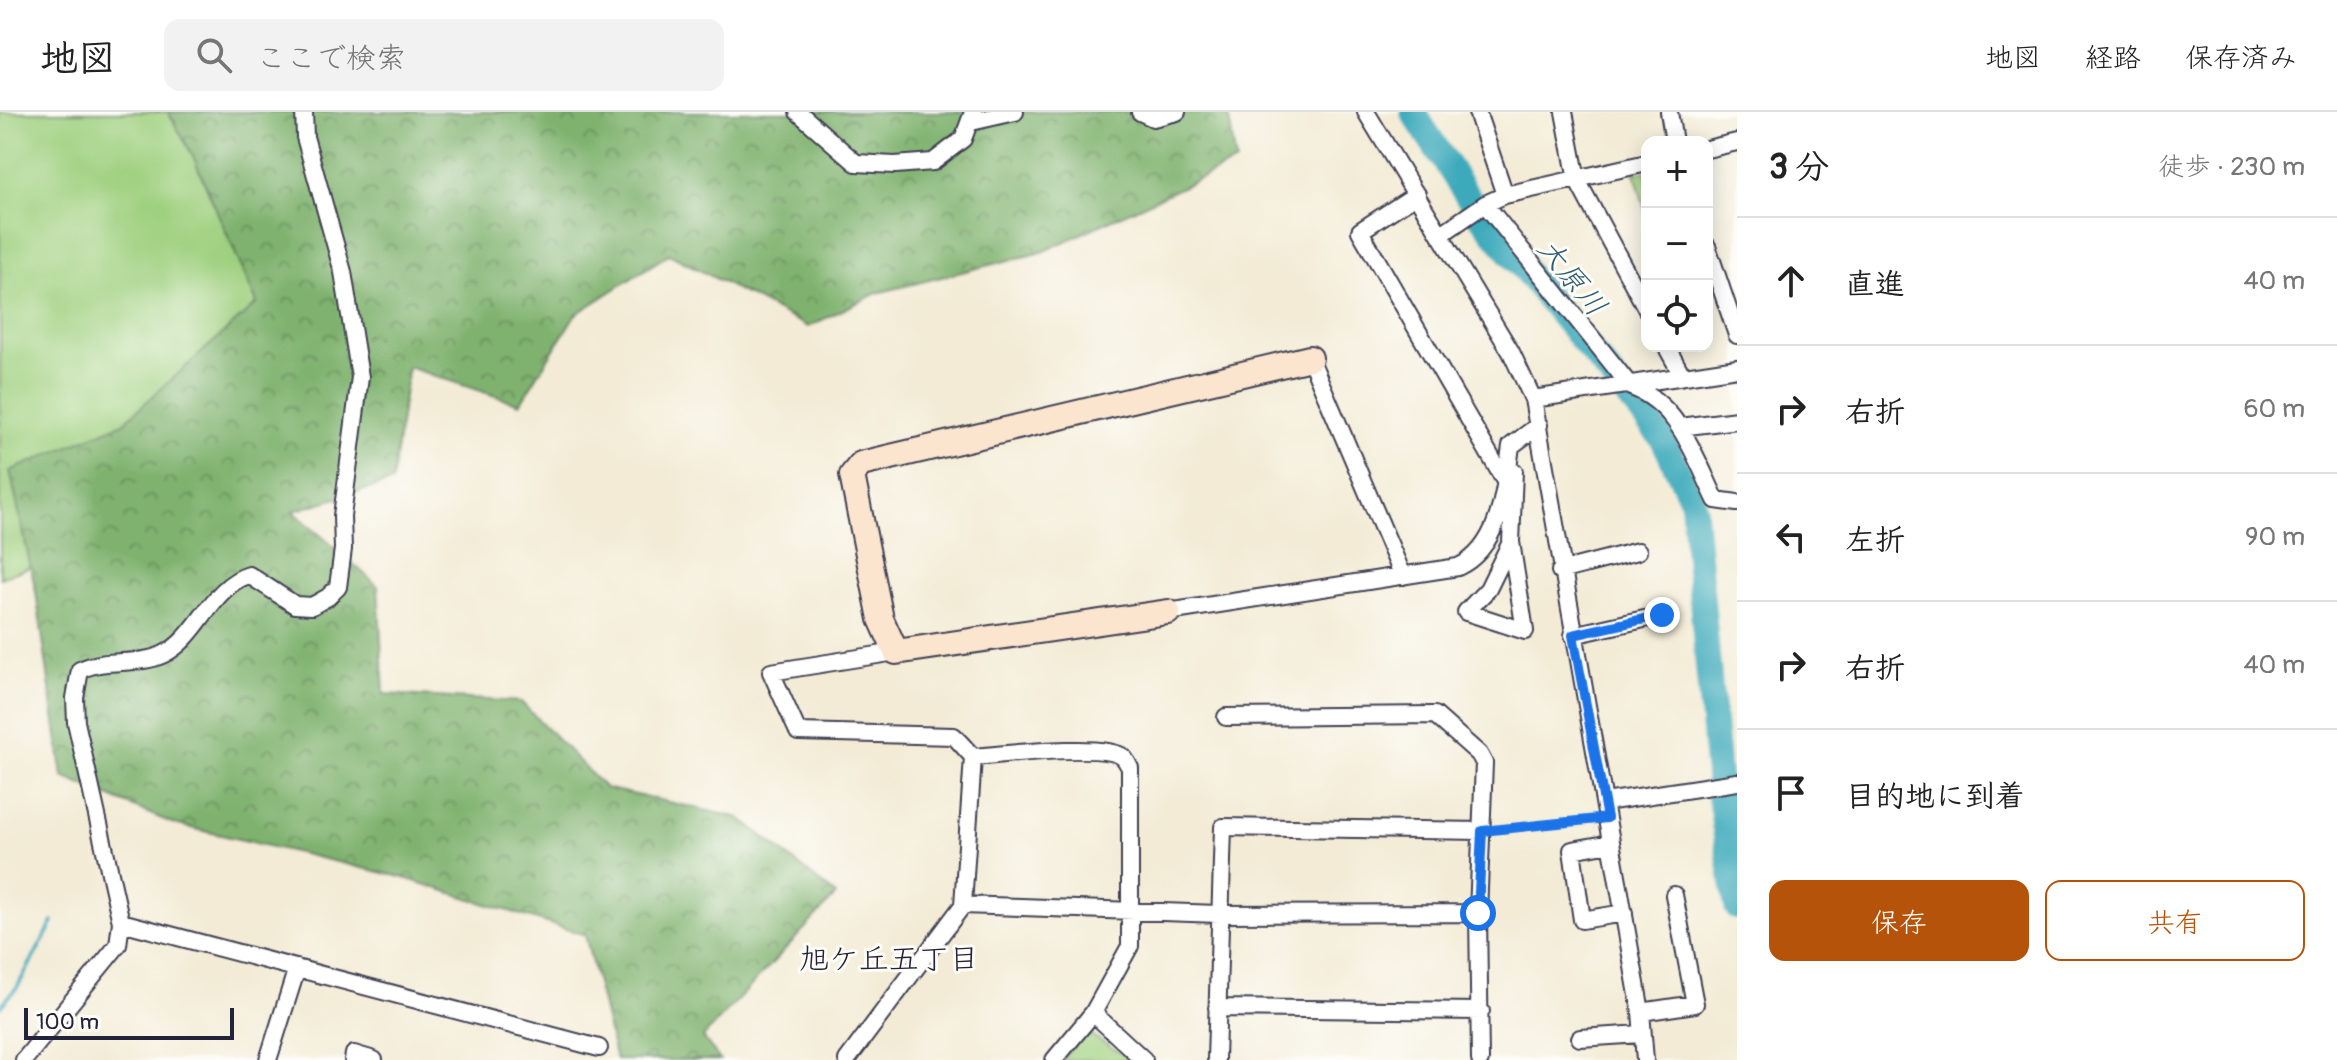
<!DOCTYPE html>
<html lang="ja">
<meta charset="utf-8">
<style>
body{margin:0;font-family:Pangolin,"Klee One",sans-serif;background:#f2f2f2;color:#222}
.controls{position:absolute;right:24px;top:24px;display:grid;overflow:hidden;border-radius:16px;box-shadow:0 4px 20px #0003}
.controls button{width:72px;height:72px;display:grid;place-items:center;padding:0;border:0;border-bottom:2px solid #e0e0e0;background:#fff;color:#222;font:40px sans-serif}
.scale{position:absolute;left:24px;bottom:20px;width:210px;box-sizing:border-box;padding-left:8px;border:4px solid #22223b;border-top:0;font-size:22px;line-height:28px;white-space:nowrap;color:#22223b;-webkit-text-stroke:6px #fdfcf7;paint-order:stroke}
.stop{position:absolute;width:24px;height:24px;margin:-18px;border:6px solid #1a73e8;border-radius:50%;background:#fff}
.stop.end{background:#1a73e8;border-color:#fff;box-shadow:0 2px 8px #0008}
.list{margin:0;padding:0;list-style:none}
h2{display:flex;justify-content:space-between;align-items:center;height:104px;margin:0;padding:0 32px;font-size:34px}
h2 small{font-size:26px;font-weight:400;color:#767676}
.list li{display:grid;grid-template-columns:52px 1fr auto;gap:24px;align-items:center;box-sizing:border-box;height:128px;padding:0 32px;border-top:2px solid #e0e0e0}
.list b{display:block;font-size:30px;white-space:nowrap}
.list em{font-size:26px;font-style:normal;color:#767676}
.actions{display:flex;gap:16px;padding:24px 32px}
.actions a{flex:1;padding:18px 0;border:2px solid #b45309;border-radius:16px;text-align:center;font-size:28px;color:#b45309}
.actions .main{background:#b45309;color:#fff}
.icon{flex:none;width:44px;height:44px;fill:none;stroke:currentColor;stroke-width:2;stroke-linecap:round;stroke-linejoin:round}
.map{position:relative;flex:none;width:1737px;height:948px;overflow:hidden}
header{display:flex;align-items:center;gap:48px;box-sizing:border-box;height:112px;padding:0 40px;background:#fff;border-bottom:2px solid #e0e0e0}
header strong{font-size:38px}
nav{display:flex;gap:44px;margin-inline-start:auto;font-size:28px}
.search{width:560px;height:72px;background:#f2f2f2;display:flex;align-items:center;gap:20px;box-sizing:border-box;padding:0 28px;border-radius:16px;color:#767676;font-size:30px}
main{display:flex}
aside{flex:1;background:#fff}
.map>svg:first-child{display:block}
</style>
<header>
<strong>地図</strong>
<div class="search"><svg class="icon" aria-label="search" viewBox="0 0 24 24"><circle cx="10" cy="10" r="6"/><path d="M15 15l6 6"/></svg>ここで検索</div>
<nav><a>地図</a><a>経路</a><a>保存済み</a></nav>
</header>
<main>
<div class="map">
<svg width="1737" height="948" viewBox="0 0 1737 948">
<defs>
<pattern id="forest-crowns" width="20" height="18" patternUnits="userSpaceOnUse" patternTransform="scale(2)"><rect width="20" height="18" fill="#7fb26e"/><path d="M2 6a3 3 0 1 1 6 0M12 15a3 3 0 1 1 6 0" fill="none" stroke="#68905c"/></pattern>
</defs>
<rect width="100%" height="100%" fill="#fdfcf7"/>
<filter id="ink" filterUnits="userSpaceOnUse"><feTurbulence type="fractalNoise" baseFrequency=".0125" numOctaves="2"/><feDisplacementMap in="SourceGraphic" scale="16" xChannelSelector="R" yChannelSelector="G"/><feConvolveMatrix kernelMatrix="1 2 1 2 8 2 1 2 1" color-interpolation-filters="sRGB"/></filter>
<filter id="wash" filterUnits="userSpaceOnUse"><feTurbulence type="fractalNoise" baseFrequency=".006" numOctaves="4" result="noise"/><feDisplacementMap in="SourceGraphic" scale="32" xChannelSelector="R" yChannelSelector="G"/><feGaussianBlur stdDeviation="1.8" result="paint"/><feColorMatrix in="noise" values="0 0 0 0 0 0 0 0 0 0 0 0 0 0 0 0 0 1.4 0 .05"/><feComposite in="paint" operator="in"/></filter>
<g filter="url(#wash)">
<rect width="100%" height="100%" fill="#f3ebd5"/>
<path fill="#9fd07f" stroke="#60795d" stroke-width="2" d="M0 0H285L326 345 0 466Z
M1647 59V105L1635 61Z
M1091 923 1127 945 1131 948H1062L1081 925Z"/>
<path fill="url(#forest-crowns)" stroke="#506a54" stroke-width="2" d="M168 0H1228L1236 50 1042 140 877 181 808 215 669 142 575 203 520 292 408 255 392 370 293 399 378 474 384 582 521 590 605 676 740 706 836 783 703 925 720 948H616L585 823 401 765 174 712 63 665 36 480 10 359 123 311 257 191 193 44Z"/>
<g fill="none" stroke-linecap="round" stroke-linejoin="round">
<path stroke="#3daabc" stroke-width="4" d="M0 895 18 874 53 810"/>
<path stroke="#3daabc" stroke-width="26" d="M1413 0 1479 102 1663 327 1693 390 1720 685 1737 795"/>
</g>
</g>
<g filter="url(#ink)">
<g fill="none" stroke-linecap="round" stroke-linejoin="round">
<defs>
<path id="street" d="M798 0 856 51 895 53 933 50 963 27 973 0
M1140 0 1153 6 1177 0
M1366 0 1511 240 1533 287 1641 900 1645 948
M1477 0 1505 83
M1564 0 1577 68 1647 198
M1669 0 1674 30
M971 10 1015 0
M1707 37 1737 30
M1417 82 1360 119 1506 371
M1485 92 1631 275C1679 292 1695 345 1716 388L1737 391
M1440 123 1485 92 1505 83 1647 51
M1707 134 1737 223
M1666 234 1682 263
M1310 246 1403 464
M1533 287 1737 256
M1680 315 1737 308
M1511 430 1488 477 1466 500 1525 519 1511 430 1514 359
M1560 459 1638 439
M1168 500 1458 455C1501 435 1505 376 1511 334L1539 313
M1573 523 1662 503
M896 540 771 560 798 620 954 624 973 645
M1226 605 1435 603 1479 642 1484 651 1478 801 1480 948
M1605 690 1737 670
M1611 731 1572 738 1582 808 1624 801
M963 793 973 645C1000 643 1105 630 1123 645 1126 648 1128 652 1130 656V834L1093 901
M121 810 599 936
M1217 896 1481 899
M1641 900 1695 892 1674 783
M1580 926 1642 922
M24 948 118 833 121 810 76 610 75 586 80 558C106 545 137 555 164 542 199 525 211 474 249 463L295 493 312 494 328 485 338 475 343 437 342 404 360 265 343 160 305 25 304 0
M268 948 297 856
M353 948 354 942 374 948
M847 948 963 793 1219 802 1478 801
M1054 948 1093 901 1144 948
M1216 948 1223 715 1482 719"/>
<path id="secondary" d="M1168 500 896 540 881 507 852 363 861 352 1310 246"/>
</defs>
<use href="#street" stroke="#414052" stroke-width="20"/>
<use href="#secondary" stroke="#414052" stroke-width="28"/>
<path stroke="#414052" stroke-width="3" stroke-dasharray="2 6" stroke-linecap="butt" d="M1497 717 1593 707"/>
<use href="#street" stroke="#fff" stroke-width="16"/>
<use href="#secondary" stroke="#fbe5cf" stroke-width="24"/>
</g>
</g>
<g fill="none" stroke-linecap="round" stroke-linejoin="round" filter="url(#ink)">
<path stroke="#1a73e8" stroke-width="10" d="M1478 801 1482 719 1607 706 1573 523 1662 503"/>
</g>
<g text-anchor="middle" stroke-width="6" stroke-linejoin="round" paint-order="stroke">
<g font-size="30" font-style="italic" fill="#2e5f75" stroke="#fdfcf7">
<text transform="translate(1572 165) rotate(51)" y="10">大原川</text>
</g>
<g font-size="30" fill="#22223b" stroke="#fdfcf7">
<text x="889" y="857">旭ケ丘五丁目</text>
</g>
</g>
</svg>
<div class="controls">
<button>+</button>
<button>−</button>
<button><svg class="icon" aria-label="locate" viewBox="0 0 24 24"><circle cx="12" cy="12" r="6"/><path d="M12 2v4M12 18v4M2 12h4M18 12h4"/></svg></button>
</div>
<div class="scale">100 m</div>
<div class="stop" style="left:1478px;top:801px"></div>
<div class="stop end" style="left:1662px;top:503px"></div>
</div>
<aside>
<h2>3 分<small>徒歩 · 230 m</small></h2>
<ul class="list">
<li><svg class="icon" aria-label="ahead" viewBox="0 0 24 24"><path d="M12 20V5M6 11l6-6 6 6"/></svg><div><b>直進</b></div><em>40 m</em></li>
<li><svg class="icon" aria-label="right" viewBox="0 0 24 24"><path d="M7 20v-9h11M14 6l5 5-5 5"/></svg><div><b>右折</b></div><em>60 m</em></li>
<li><svg class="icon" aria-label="left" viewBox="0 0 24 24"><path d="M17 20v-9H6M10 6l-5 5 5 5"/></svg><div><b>左折</b></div><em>90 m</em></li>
<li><svg class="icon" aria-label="right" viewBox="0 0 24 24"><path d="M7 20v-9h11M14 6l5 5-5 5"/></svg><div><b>右折</b></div><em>40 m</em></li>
<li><svg class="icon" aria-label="arrive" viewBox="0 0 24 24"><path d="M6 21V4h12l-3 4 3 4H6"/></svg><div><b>目的地に到着</b></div></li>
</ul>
<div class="actions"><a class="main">保存</a><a>共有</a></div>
</aside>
</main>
